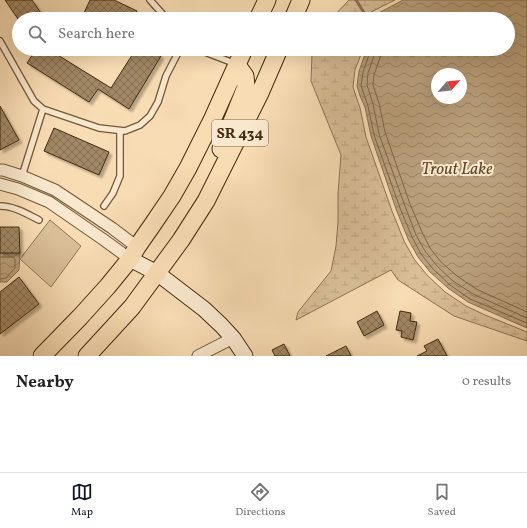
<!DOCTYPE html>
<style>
body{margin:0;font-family:Vollkorn,serif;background:#f6f6f6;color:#222}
.compass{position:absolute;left:431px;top:68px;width:36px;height:36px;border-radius:50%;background:#fff;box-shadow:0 4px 16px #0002;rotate:62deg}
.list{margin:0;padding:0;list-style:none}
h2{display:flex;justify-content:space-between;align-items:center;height:52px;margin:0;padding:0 16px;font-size:17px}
h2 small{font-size:13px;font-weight:400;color:#767676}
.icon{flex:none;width:22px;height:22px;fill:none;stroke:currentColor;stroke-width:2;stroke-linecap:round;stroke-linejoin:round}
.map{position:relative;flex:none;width:527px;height:356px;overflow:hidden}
.search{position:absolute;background:#fff;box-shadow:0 4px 16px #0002;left:12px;right:12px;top:12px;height:44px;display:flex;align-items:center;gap:10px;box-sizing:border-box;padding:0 14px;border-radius:22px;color:#767676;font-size:15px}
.sheet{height:116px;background:#fff}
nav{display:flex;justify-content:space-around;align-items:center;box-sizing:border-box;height:56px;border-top:1px solid #e0e0e0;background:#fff;font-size:11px;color:#767676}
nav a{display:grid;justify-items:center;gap:2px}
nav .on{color:#111827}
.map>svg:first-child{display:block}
</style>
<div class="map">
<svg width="527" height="356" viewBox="0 0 527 356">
<defs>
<pattern id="wetland-marsh" width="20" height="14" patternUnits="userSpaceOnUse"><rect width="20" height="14" fill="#d9be98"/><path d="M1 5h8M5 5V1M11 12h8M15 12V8" fill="none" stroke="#bba382"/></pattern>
<pattern id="water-waves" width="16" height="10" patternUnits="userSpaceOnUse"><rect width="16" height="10" fill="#baa07c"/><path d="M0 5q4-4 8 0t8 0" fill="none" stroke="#998364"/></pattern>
<pattern id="building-cross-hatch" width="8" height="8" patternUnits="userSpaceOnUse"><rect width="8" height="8" fill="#a18765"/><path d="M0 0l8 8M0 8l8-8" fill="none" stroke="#856f52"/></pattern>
<filter id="shadow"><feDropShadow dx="3" dy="3" stdDeviation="1" flood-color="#0004"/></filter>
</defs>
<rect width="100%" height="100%" fill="#f8dcb4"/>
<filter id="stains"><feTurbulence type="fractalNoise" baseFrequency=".005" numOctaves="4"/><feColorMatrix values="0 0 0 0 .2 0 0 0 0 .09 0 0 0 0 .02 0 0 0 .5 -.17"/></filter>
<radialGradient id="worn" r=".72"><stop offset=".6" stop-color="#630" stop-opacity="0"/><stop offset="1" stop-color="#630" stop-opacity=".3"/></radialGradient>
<path fill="url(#wetland-marsh)" stroke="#8e7454" d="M349 0H395L371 12 365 19H331Z
M314 49H363L355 70 353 87 360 108 366 137 392 211 404 241 414 259 427 275 445 292 466 306 485 315 527 332V341L454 316 398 280 391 270 296 320 298 312 331 271 336 246 338 222V193L341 155 311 81 312 54Z"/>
<path fill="#d9be98" stroke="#8e7454" d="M50 220 81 246 51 287 20 259Z"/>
<path fill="url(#water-waves)" stroke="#8a7150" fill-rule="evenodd" d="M403 0H527V328L468 302 448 288 430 272 418 257 408 239 396 209 371 136 365 107 360 96 357 86 359 71 367 49H508V19H370L373 16ZM437 74H461V98H437Z
M0 253H20L19 270 7 282H0Z"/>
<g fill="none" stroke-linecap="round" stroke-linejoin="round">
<path stroke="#7e6646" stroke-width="1" d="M371 49 363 72 361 86 368 106 374 135 400 208 412 237 421 254 433 269 450 285 470 299 527 323
M376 49 375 53 368 73 367 85 373 104 379 134 405 206 416 235 425 251 437 266 453 281 473 294 527 318
M382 49 381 55 374 75 373 85 379 103 385 132 410 204 422 232 430 248 441 262 457 276 476 289 527 312
M0 257H13L15 259V268L6 278 0 279"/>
<path stroke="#8a7150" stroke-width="3" d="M356 0 368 19"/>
</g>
<path fill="url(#building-cross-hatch)" stroke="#422b0f" filter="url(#shadow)" d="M5 0H32L45 19H18Z
M90 0H114L137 11 133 19H91L83 15Z
M36 49H48L111 88 136 49H150L161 56 129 109 98 89 89 102 27 63Z
M0 106 19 140 0 150Z
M54 128 109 152 99 175 44 151Z
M0 227H19L20 253H0Z
M19 277 39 304 0 334V292Z
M377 311 384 325 364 336 357 322Z
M400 311 411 313 410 321 417 322 413 340 401 337 402 331 396 330Z
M438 339 447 356H417L427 351 424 346Z
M284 344 290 356H275L272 350Z
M346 346 351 356H326Z"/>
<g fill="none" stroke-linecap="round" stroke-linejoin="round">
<defs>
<path id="lane" d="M150 0 167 19
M0 41 34 101 43 109 99 128 125 131 140 125 150 116 158 102 166 76 180 49
M197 49 236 64
M22 176 43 109
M0 206C14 206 27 214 39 220
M104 206 113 193 120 176V131"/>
<path id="street" d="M0 170H3L22 176 55 190 112 228 137 247
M0 184 18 189 49 202 104 240 130 259
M198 356 233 338"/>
<path id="secondary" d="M130 259 157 273 204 309 221 325 233 338 245 356"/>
<path id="primary" d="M258 19 267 0
M293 19 301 0
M221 149 246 87 245 76 237 65
M42 356 80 317 108 286 130 259 137 247 153 224 172 196 188 168 213 118 244 49
M87 356 132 307 181 240 206 201 260 93 279 49"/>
</defs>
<use href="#lane" stroke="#705738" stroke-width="8"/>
<use href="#street" stroke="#705738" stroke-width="13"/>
<use href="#secondary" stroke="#422b0f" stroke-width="17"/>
<use href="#primary" stroke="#422b0f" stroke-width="19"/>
<use href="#lane" stroke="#fae8ce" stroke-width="5.5"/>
<use href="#street" stroke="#fae8ce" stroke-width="11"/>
<use href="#secondary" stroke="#fae8ce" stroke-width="15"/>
<use href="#primary" stroke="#f8dcb4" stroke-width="17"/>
</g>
<g text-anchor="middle" stroke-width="4" stroke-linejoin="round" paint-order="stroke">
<rect fill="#fae8ce" stroke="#796448" stroke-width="1" x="212" y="120" width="56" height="26" rx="3"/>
<g font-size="15" font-weight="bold" fill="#422b0f">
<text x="240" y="138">SR 434</text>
</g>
<g font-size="17" font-style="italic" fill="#60482a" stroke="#fae8ce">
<text x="457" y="174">Trout Lake</text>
</g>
</g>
<rect width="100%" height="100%" filter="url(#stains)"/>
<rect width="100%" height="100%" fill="url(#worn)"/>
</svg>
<svg class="compass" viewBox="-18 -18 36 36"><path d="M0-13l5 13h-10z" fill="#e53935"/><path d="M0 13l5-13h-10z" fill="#767676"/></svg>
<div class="search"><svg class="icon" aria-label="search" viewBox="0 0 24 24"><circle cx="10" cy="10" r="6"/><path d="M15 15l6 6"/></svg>Search here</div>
</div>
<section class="sheet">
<h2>Nearby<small>0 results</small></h2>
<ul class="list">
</ul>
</section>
<nav>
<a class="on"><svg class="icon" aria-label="map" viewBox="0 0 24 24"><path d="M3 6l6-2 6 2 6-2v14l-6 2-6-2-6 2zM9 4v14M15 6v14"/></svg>Map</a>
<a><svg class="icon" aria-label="directions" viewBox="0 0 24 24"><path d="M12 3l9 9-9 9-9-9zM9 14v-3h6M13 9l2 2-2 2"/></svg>Directions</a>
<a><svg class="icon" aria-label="saved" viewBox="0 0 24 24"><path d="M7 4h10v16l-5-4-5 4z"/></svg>Saved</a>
</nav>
